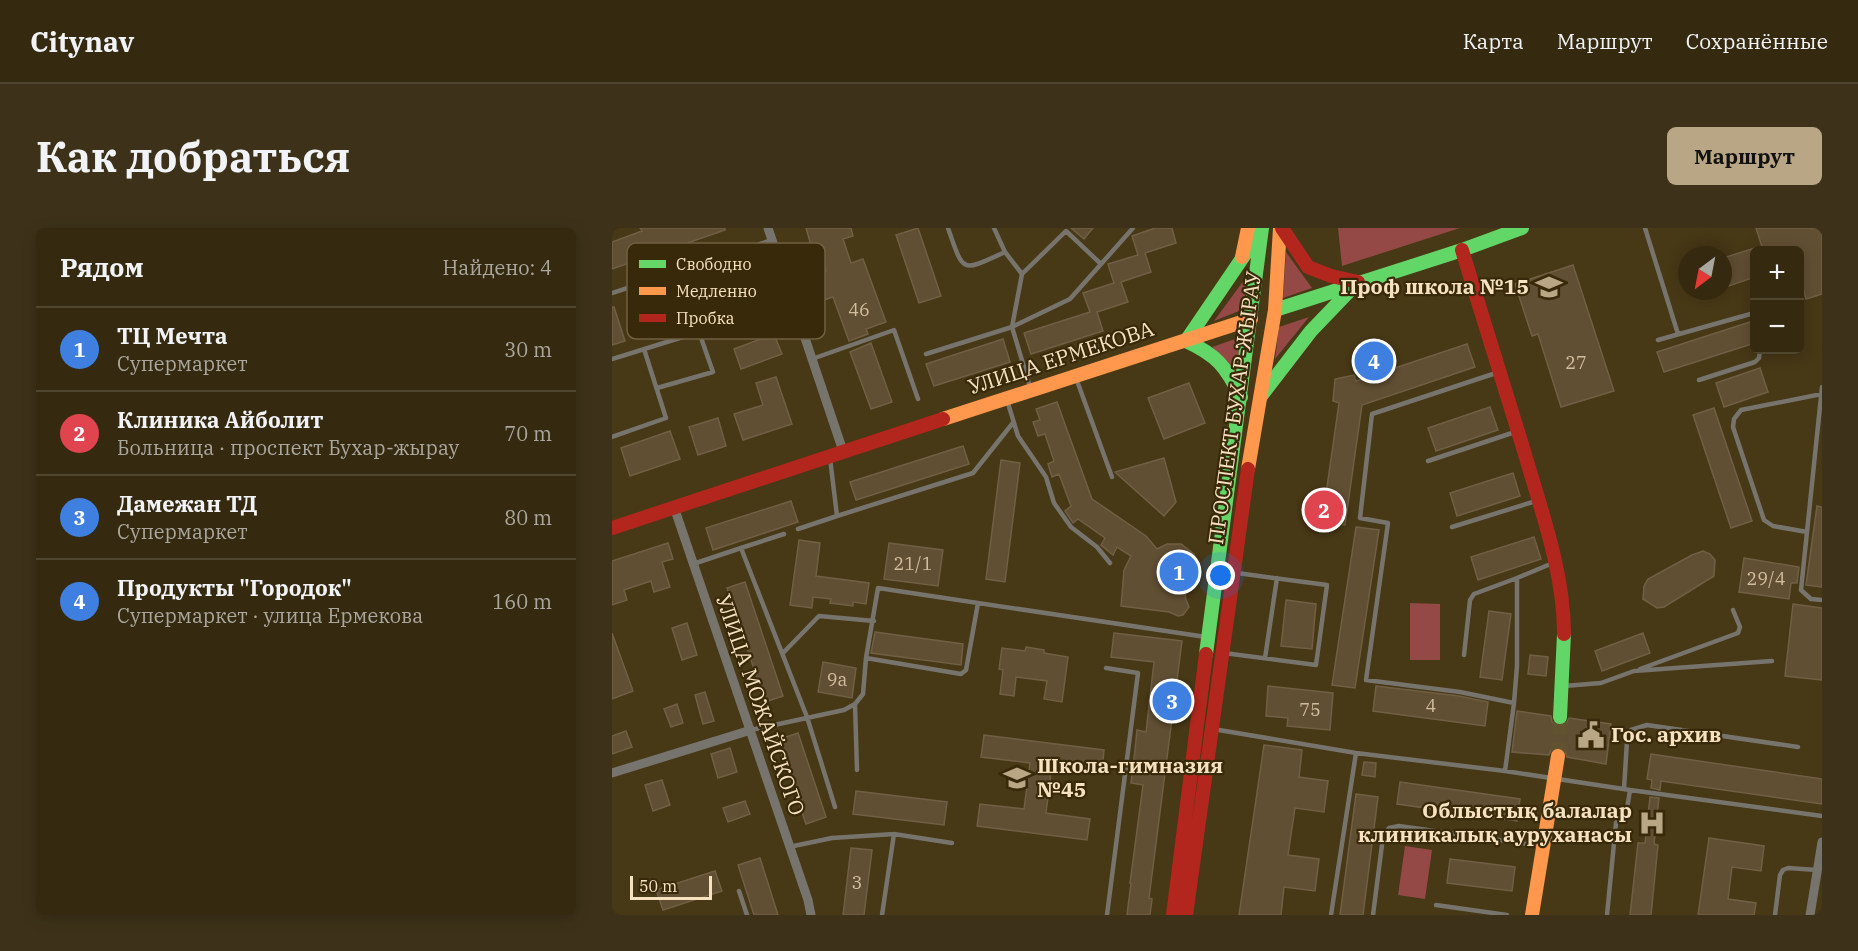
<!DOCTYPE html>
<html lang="ru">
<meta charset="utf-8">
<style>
body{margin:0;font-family:"IBM Plex Serif",serif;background:#3d3219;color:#f1f3f6}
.controls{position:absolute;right:18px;top:18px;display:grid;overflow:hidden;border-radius:9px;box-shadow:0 3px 15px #0003}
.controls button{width:54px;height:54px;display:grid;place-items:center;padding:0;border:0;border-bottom:2px solid #4f4630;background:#352a10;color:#f1f3f6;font:30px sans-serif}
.compass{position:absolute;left:1066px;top:18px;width:54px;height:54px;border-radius:50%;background:#352a10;box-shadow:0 3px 15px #0003;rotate:212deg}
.scale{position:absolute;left:18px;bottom:15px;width:82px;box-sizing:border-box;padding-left:6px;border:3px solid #f7e2c0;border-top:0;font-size:16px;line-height:21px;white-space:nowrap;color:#f7e2c0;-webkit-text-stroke:4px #39290b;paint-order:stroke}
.you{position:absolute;left:609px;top:348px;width:21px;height:21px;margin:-15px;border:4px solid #fff;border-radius:50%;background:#1a73e8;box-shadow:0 0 0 9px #1a73e833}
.badge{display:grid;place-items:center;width:39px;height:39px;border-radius:50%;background:#b9a684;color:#fff;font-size:20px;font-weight:700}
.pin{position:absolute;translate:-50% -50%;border:3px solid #fff;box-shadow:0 2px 6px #0006}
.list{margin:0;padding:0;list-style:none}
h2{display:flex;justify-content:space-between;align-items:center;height:78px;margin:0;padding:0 24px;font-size:26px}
h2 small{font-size:20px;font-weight:400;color:#aaa79f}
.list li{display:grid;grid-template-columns:39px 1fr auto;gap:18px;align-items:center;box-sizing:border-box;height:84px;padding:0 24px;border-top:2px solid #4f4630}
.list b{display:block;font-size:22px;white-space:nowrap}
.list p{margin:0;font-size:20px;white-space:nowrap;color:#aaa79f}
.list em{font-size:20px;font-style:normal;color:#aaa79f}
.map{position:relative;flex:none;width:1210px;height:687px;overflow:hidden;border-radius:9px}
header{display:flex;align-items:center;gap:36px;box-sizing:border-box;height:84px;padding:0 30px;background:#352a10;border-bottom:2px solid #4f4630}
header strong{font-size:28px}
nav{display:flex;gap:33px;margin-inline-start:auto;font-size:21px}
.intro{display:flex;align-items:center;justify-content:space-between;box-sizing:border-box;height:144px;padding:0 36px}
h1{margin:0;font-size:42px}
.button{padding:15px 27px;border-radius:9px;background:#b9a684;color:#111;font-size:21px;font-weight:700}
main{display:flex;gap:36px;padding:0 36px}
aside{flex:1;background:#352a10;border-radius:9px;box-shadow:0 3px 15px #0003}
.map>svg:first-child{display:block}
</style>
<header>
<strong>Citynav</strong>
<nav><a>Карта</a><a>Маршрут</a><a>Сохранённые</a></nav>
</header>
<div class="intro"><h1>Как добраться</h1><a class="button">Маршрут</a></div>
<main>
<aside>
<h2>Рядом<small>Найдено: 4</small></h2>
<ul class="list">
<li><span class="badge" style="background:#3f7fe0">1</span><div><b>ТЦ Мечта</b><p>Супермаркет</p></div><em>30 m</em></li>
<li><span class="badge" style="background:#e0444e">2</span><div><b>Клиника Айболит</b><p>Больница · проспект Бухар-жырау</p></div><em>70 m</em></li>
<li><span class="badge" style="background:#3f7fe0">3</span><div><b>Дамежан ТД</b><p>Супермаркет</p></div><em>80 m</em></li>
<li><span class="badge" style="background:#3f7fe0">4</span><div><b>Продукты &quot;Городок&quot;</b><p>Супермаркет · улица Ермекова</p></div><em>160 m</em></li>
</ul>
</aside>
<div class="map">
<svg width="1210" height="687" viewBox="0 0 1210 687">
<rect width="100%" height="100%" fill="#473816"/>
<path fill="#944946" d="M726 0H848L730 38Z
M674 24 700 60 671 70Z
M635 48 632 81 602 93Z
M697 89 663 131 667 99Z
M629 109 623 144 600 119Z
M798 375 828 376V432H798Z
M793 618 820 622 813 671 786 667Z"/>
<path fill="#614f33" stroke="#715f45" stroke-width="1.5" d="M28 0H113V2L0 41V14L30 3Z
M194 0H239L241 8 231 11 239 35 251 31 274 94 254 101 256 106 237 113 221 69 206 74 197 48 214 43 206 19 200 21Z
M306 0 329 68 307 75 284 7Z
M459 0H481L472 11Z
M543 0H560L564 15 533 25 539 44 509 54 516 74 485 84 491 103 419 126 412 105 478 84 471 65 502 55 496 36 526 27 520 8Z
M1144 0H1210V66L1194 71 1188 50V22H1151Z
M1143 20V49L1111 60V30Z
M961 37 1002 163 949 179 926 106 920 108 903 56Z
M0 79H2L13 113 0 117Z
M1138 94 1143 107V115L1052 144 1045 124Z
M162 106 170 126 129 141 122 121Z
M391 111 398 134 322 158 314 136Z
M259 115 280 174 259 181 238 124Z
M855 116 863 139 750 177 733 297 710 294 727 175 721 173 723 151 742 147 744 153Z
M1148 140 1156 164 1112 179 1104 155Z
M164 149 180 196 131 212 122 186 151 177 144 155Z
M577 155 593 195 552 211 536 170Z
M445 174 480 271 534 308 545 321 555 316H569L582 326 586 336 584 344 581 352 575 357 573 369 577 379 571 387 566 388 557 384 509 378 512 342 519 328 505 319 501 327 489 317 493 310 466 291 461 295 453 283 459 278 447 246 440 249 436 236 442 233 433 206 426 208 421 194 428 192 424 181Z
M878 179 886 202 824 223 816 200Z
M1102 180 1140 293 1119 300 1081 187Z
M106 190 114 218 86 227 77 199Z
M58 203 68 231 18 248 9 220Z
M351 218 357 236 244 272 238 254Z
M552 230 564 274 552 288 503 244Z
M389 232 408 235 393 354 374 351Z
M901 245 908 268 845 288 838 265Z
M179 273 186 294 101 322 94 300Z
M1205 278 1210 279V359L1194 357Z
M744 299 767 302 743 460 720 457Z
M922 309 929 331 866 352 859 329Z
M187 312 208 315 204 348 257 355 254 376 241 374V378L218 375 219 371 201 369 200 380 178 377Z
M56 315 61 331 50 334 58 359 42 364 39 353 12 362 15 372 0 377V333Z
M277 315 331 322 326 358 272 351Z
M1091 323 1098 326 1103 332 1102 348 1052 379 1045 380 1031 371 1032 358 1036 351 1080 327Z
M1132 330 1187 339 1185 355H1179L1177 371 1127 364Z
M133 354 171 468 153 474 115 360Z
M674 372 704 376 700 421 669 418Z
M1181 376 1210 380V452L1173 448Z
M877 383 899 386 890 452 868 449Z
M75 395 85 427 70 432 60 400Z
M263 404 351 416 349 437 259 425Z
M0 405 21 463 0 471Z
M502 405 570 413 537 670 540 671 538 687H515L519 655H518L531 557 519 555 523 522 525 502 534 504 542 434 499 429Z
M1031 405 1038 425 990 443 983 423Z
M414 419 432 422V425L456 429 450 474 432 471 435 453 404 449 402 468 388 466 391 442 387 441 390 420 413 423Z
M918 427 936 429 934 448 916 446Z
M211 434 244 440 240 470 206 464Z
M656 458 721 465 718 502 675 498 676 490 654 488Z
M764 458 847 468 876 474 873 498 761 483Z
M93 464 102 493 91 496 83 467Z
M65 476 71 495 59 499 52 481Z
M905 483 939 488 940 494 947 498 953 497 957 490 999 496 994 536 955 529 952 521 947 519 939 522 937 527 900 524Z
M14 503 20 519 0 526V508Z
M186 505 214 589 194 596 165 512Z
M372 507 492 522 490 543 440 537 434 585 478 591 475 612 365 598 368 576 412 581 418 535 369 529Z
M652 517 690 522 687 549 716 553 712 584 683 580 676 627 707 631 703 663 672 659 669 687H627Z
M118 520 125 544 106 550 99 526Z
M1039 526 1210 551V576L1049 553 1048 562 1039 560 1040 552 1035 551Z
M752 534 764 535 763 549 750 547Z
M50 552 58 577 41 583 33 557Z
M788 554 908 571 905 593 785 576Z
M244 563 335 574 332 597 241 586Z
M744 566 766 569 751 687H728Z
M1038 569 1047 570 1042 616 1046 617 1039 687H1018L1026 615H1033Z
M133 573 138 586 116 594 111 580Z
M1097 610 1152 618 1149 643 1120 639 1116 671 1144 675 1142 687H1086Z
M239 620 260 622 252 687H231Z
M148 630 166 687H142L126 637Z
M838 631 903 639 900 663 835 655Z
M103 643 110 663 51 682 44 662Z"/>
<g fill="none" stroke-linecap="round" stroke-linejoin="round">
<path stroke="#615230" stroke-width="14" stroke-dasharray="14 7" stroke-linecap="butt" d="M946 528 948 489"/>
<path stroke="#77746e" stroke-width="4.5" d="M336 0C352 46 349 44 393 24
M382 0 393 24 410 46
M1033 0 1066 106
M0 65 160 12
M1046 112 1142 85
M314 126 400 99 410 46 454 3 489 36
M0 131 87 104 101 144 45 160
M200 131 282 102 306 171
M884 145 760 186 748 290 776 295 754 452 848 464 902 475 893 543
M464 150 500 249
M1087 152 1143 134 1147 130 1148 122
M418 159 400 99 458 71 521 0
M1210 159 1189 362 1199 371 1210 372
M395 172 406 208 434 249 442 275 459 299 485 319 498 335
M0 209 54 190 32 121
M218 230 225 288 361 245 400 196
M816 233 903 204
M840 299 924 273
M186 301 225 288
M1195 304 1161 298 1152 292 1121 199 1122 191 1129 182 1210 166
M129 320 172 306
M81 336 129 320 195 489 223 579
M905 350 941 335
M171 425 207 388 262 393
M612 425 704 437 715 357 625 345
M852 427 858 372 862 366 905 350V438L902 475
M254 430 349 446 354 442 366 375
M653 430 665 350
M494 440 526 445 495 687
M1028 441 1126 405 1128 399 1121 382
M952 458 989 455 1022 443 1160 433
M243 476 245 542
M601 501 744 525 893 543 1018 562
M139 502 232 482 243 476 251 466 254 430 266 360 594 409
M1012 561 1015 513 1019 502 1035 497 1186 519
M177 619 220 610 282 606 340 615
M127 663 135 687
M824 677 895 687
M270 687 282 606
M719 687 744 525
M761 687 771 609 777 600 787 598 930 618
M995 687 1004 595 1015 581 1018 562 1210 588
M1163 687 1168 647 1171 642 1176 640 1205 642"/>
<path stroke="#77746e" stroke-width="9" d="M156 0 231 223
M62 279 196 672 199 687
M0 545 139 502
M1198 687 1210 614"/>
<path stroke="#63d668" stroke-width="14" d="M663 82 850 22 910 0
M649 168 699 103 746 54
M629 169C614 139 605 127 574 113L648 4
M594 426 650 0
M948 489 952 406"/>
<path stroke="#ff974d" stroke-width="14" d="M630 29 636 0
M331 191 639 91
M636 241 663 82 668 0
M920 687 946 528"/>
<path stroke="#b3261e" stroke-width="14" d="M670 0 696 39 719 48 746 54
M850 22C871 89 891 156 912 223 929 282 952 344 952 406
M0 300 331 191
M561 687 594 426
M574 687 636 241"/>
</g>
<defs>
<symbol id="university-bare" viewBox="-9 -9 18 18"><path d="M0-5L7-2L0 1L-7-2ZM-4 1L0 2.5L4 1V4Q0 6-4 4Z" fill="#b9a684" stroke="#39290b" stroke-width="2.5" paint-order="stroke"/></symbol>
<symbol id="civic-bare" viewBox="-9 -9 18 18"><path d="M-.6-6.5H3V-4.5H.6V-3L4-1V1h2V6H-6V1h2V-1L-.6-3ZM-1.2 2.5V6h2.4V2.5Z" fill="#b9a684" stroke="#39290b" stroke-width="2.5" paint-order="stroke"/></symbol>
<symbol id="school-bare" viewBox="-9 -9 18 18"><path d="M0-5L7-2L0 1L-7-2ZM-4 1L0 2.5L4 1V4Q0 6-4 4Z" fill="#b9a684" stroke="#39290b" stroke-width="2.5" paint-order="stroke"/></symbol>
<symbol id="hospital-bare" viewBox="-9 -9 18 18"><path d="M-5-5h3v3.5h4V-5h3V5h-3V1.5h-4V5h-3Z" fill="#b9a684" stroke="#39290b" stroke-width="2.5" paint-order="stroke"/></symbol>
</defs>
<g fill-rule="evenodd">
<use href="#university-bare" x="918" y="40" width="38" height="38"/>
<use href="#civic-bare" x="960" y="488" width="38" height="38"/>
<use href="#school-bare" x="386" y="531" width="38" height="38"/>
<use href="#hospital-bare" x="1021" y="576" width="38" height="38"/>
</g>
<g text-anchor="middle" stroke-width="4.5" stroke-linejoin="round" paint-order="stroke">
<g font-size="18" fill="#d2bd9d">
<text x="247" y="88">46</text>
<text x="964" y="141">27</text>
<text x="301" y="342">21/1</text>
<text x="1154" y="357">29/4</text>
<text x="225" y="458">9а</text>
<text x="819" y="484">4</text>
<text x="698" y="488">75</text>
<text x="245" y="661">3</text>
</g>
<g font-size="21" font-weight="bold" fill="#f7e2c0" stroke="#39290b" text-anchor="end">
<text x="917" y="66">Проф школа №15</text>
<text x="999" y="514" text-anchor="start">Гос. архив</text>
<text x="425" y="545" text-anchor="start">Школа-гимназия<tspan x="425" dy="24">№45</tspan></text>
<text x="1020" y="590">Облыстық балалар<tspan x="1020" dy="24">клиникалық ауруханасы</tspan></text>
</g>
<g font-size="21" fill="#f7e2c0" stroke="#39290b">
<text transform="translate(449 130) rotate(-18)" y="7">УЛИЦА ЕРМЕКОВА</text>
<text transform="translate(623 180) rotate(-82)" y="7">ПРОСПЕКТ БУХАР-ЖЫРАУ</text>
<text transform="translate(148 477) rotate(71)" y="7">УЛИЦА МОЖАЙСКОГО</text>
</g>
</g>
<rect x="15" y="15" width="198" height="96" rx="9" fill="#39290b" stroke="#726041" stroke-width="1.5"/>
<rect x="27" y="32" width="27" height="8" fill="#63d668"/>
<rect x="27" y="59" width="27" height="8" fill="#ff974d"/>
<rect x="27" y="86" width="27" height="8" fill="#b3261e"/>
<g font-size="16" fill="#f7e2c0">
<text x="64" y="42">Свободно</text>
<text x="64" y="69">Медленно</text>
<text x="64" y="96">Пробка</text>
</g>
</svg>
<div class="controls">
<button>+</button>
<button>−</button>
</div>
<svg class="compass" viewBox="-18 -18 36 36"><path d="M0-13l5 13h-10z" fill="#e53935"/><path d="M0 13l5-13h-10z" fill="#aaa79f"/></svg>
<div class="scale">50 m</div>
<div class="you"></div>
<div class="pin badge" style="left:567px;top:344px;background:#3f7fe0">1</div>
<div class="pin badge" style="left:712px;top:282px;background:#e0444e">2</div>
<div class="pin badge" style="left:560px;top:473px;background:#3f7fe0">3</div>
<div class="pin badge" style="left:762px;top:133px;background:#3f7fe0">4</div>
</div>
</main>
